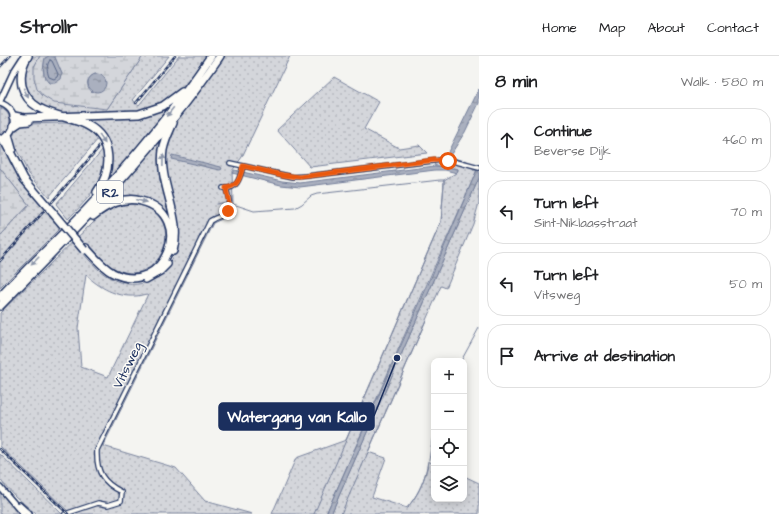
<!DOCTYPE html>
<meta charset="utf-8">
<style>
body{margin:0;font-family:"Architects Daughter",sans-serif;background:#f6f6f6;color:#202124}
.controls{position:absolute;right:12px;bottom:12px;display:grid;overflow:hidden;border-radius:8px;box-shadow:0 2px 10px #0003}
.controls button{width:36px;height:36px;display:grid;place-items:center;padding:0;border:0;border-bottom:1px solid #e0e0e0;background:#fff;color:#202124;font:20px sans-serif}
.stop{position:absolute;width:12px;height:12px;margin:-9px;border:3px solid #ea580c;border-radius:50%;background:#fff}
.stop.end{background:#ea580c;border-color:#fff;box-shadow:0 1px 4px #0008}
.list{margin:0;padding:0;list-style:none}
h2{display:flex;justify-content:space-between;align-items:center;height:52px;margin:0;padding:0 16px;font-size:17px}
h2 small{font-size:13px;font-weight:400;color:#757577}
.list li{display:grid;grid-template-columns:26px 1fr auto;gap:12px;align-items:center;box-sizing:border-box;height:64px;margin:0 8px 8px;padding:0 8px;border:1px solid #e0e0e0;border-radius:16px}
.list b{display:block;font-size:15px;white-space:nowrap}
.list p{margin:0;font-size:13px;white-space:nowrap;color:#757577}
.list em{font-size:13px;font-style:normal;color:#757577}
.icon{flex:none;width:22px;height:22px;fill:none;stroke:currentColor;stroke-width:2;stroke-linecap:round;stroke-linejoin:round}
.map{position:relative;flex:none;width:479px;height:458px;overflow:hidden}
header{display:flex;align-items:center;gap:24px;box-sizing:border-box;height:56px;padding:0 20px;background:#fff;border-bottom:1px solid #e0e0e0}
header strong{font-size:19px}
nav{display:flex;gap:22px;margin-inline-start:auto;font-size:14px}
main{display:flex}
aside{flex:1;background:#fff}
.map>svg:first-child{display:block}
</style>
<header>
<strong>Strollr</strong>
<nav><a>Home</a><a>Map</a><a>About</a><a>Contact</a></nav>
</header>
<main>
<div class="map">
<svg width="479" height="458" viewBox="0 0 479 458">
<defs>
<pattern id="grass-dots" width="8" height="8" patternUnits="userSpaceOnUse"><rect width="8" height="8" fill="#d4d6db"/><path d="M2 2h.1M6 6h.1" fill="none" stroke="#b5b8be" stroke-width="1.8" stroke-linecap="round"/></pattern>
<pattern id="wetland-marsh" width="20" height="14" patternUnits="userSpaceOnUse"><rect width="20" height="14" fill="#d4d6db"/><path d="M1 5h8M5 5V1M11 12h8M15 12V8" fill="none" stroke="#b5b8be"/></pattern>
<pattern id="water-ripples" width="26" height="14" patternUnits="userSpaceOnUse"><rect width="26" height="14" fill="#aab0bf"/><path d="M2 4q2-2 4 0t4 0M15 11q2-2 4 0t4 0" fill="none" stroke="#8a909e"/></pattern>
</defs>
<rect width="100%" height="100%" fill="#f4f4f1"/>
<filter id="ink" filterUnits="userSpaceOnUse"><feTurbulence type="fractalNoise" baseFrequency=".025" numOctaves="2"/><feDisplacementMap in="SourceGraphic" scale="8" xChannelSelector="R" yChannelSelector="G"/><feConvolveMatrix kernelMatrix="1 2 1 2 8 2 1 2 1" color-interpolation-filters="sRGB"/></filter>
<g filter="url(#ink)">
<path fill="url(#grass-dots)" stroke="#78829c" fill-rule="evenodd" d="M31 0H40L34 11 107 53 143 0H169L133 44 139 49 179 0H206L189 24 179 35 161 47 139 55 59 57C28 47 16 31 31 0Z
M223 0H290L242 101 232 115 233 147 231 157 224 162 213 167 103 390 176 412 205 445 252 458H71L0 390V257L93 166C106 155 122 145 140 149 190 163 159 236 114 212 104 206 97 197 90 189L82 196C90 205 98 215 109 221 140 240 168 220 177 189L166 122 165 93 176 65ZM86 219C100 232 116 241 136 240 140 240 144 238 148 238L108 321 81 311 78 272Z
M334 21 379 46 364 73 399 92 419 89 427 97 310 111 277 74Z
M173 46 107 127C110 112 115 92 102 79 95 72 84 67 76 62L134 61Z
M0 52C9 55 12 63 8 73L0 78Z
M66 67C79 69 88 74 98 83L49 141 29 118 12 85C12 77 18 71 26 68Z
M164 80 158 104 160 124 172 168C155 139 137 137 106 146Z
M0 85 61 171 0 232V180L29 149 0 112Z
M103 93C108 123 88 143 68 163L56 148Z
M450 101 465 105 474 110 473 114H477L326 458H272L296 402 346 384 441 166 444 127V124L456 117 458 113 441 110H435L434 105H447Z
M479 122V147L473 168 446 232 441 230 368 396 386 402 372 441 407 452C419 438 425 424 428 405L434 408V443H464V420L479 427V458H331Z
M0 398 62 458H36L16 441 0 424Z
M0 433 21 458H0Z"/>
<path fill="url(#wetland-marsh)" stroke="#78829c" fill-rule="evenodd" d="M40 0H49L45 3 43 13 45 23 62 18 53 0H143L107 53 54 47 43 40 37 33 34 22V11ZM95 18 101 19 105 23 92 36C85 29 86 22 95 18Z
M0 112 29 149 0 180Z"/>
<path fill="url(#water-ripples)" stroke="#717c98" d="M49 0 55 1 62 18 61 23 55 27H49C42 20 43 12 45 2Z
M88 27a9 9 0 1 1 18 0a9 9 0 1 1-18 0Z
M479 33V47L465 76 451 98H449L448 96Z
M172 99 221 111 222 113 220 114 171 103Z
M479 109V122L331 458H326L430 224Z
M435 110 446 111 458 113 457 117 445 114H435L300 131 281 129 232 117 234 114 282 125 300 127Z"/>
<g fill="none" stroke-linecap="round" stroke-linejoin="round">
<path stroke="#546385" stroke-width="1" d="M50 4 52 5 58 18 57 21 54 23 49 21C47 16 46 9 50 4Z"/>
<path stroke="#717c98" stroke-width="1" d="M230 147 254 155 295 152 302 148 311 140 317 138 440 124H444V127L441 166 314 458
M216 148 227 146
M461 305 479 272
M407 452C428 427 429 403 434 372
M341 458 426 264"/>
<defs>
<path id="street" d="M230 107 293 121 307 120 441 104 453 105 479 112
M223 132C238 134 240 121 243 110
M65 458 98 447 108 449 121 445 122 436C103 427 96 416 97 394L210 165C214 162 218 161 223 159 234 154 228 141 226 132"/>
<path id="secondary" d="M0 45 13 17 24 0
M0 47C19 53 19 77 0 83
M0 431 23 458
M19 449 29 458"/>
<path id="highway" d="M28 0C22 9 20 19 22 30 30 60 65 58 87 69 114 83 112 115 97 136
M14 60 24 62 139 58 163 50 182 36
M173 67C169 76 165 84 163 94 158 128 183 161 173 195
M14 70 20 66 29 65
M8 79 12 93
M0 83 6 88 24 123 53 157
M86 192C94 201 102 211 113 217 164 243 198 159 141 145 124 140 106 149 93 160
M146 223 160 215 167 208
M0 241C28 211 58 183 86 154 131 106 174 55 211 0
M0 250C78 171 157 92 220 0"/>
</defs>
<use href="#street" stroke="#1b2f5e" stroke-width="6"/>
<use href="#secondary" stroke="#1b2f5e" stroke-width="8"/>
<use href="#highway" stroke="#1b2f5e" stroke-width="10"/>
<use href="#street" stroke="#fdfcf7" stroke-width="3.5"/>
<use href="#secondary" stroke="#fdfcf7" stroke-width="5"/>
<use href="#highway" stroke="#fdfcf7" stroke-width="7"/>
<defs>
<path id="rail" d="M0 11 10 0
M136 47 175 0
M52 146 100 90
M0 205 45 154
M0 393 68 458"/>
</defs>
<use href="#rail" stroke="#1b2f5e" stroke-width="2.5"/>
<use href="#rail" stroke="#fdfcf7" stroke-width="1" stroke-dasharray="3" stroke-linecap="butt"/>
<defs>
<path id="highway-bridge" d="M53 157 84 194"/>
</defs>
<use href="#highway-bridge" stroke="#1b2f5e" stroke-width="10" stroke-linecap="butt"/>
<use href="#highway-bridge" stroke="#fdfcf7" stroke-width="7"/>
</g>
<defs><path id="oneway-solid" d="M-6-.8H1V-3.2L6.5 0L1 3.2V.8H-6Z"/></defs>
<g fill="#8c96aa">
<use href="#oneway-solid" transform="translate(26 37) rotate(64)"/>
<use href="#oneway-solid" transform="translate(170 56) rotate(129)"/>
<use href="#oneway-solid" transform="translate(102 83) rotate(56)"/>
<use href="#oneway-solid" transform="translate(163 104) rotate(-89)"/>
<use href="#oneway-solid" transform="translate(141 145) rotate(14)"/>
<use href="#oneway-solid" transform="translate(35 205) rotate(134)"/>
</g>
</g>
<g fill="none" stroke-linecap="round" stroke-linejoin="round" filter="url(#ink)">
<path stroke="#ea580c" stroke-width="5" d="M228 155 229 148 226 132C239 130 240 121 243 110L283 119 300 121 434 104 448 105"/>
</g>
<g text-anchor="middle" stroke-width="3" stroke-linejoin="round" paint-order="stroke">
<rect fill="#fdfcf7" stroke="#5f6c8c" stroke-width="1" x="97" y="125" width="26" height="22" rx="3"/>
<g font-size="13" font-weight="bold" fill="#1b2f5e">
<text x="110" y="141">R2</text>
</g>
<g font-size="14" fill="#1b2f5e" stroke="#fdfcf7">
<text transform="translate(127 309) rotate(-64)" y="5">Vitsweg</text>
</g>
</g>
<path fill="none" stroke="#1b2f5e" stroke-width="1.5" d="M397 302L374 360"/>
<circle fill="#1b2f5e" stroke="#fdfcf7" stroke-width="1.5" cx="397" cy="302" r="4"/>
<rect fill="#1b2f5e" stroke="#1b2f5e" stroke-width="1.5" x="219" y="347" width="155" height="27" rx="4"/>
<g font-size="15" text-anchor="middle" font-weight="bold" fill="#fff">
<text x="297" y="366">Watergang van Kallo</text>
</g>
</svg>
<div class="controls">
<button>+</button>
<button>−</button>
<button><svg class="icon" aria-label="locate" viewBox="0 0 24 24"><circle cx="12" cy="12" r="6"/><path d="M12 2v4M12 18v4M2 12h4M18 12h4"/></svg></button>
<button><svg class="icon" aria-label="layers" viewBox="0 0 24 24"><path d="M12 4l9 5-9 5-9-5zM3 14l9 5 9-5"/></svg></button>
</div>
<div class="stop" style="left:448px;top:105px"></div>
<div class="stop end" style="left:228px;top:155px"></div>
</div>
<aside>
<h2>8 min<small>Walk · 580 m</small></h2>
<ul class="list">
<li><svg class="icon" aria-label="ahead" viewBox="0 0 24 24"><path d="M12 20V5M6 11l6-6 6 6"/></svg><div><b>Continue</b><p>Beverse Dijk</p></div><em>460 m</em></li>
<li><svg class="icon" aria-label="left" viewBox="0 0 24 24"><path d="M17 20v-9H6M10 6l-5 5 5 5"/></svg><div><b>Turn left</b><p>Sint-Niklaasstraat</p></div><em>70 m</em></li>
<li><svg class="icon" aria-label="left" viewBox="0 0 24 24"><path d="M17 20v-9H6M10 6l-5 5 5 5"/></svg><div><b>Turn left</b><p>Vitsweg</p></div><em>50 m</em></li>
<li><svg class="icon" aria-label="arrive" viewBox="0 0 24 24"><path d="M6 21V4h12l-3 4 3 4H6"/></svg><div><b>Arrive at destination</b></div></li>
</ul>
</aside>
</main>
